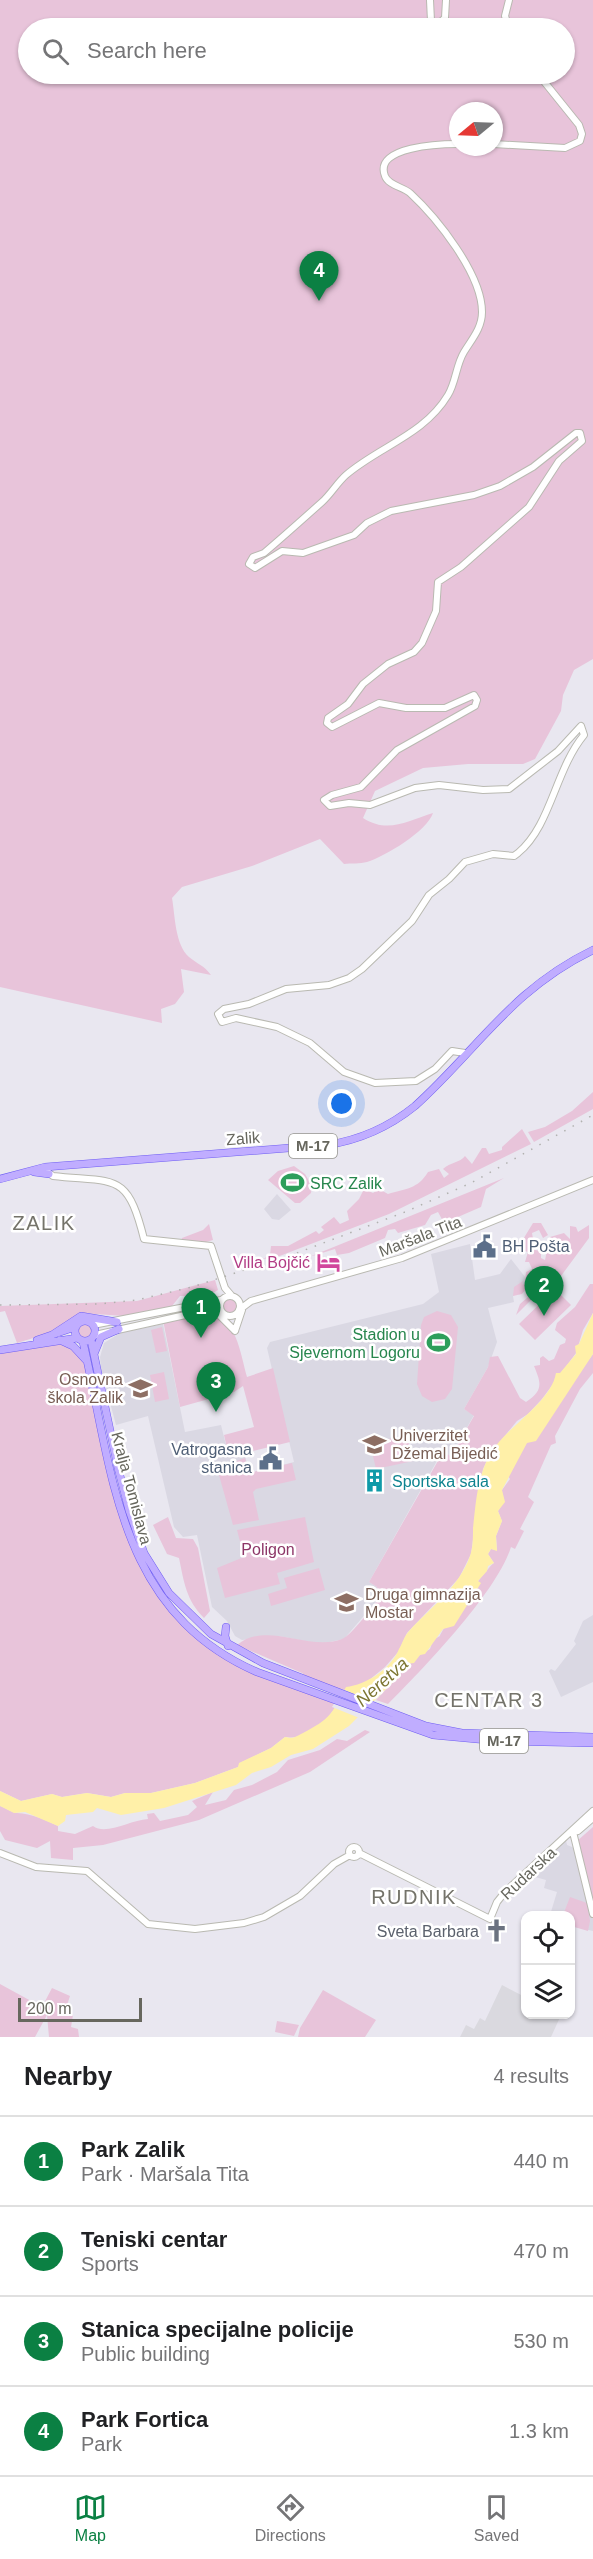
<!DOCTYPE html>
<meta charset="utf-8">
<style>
body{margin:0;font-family:Arial,sans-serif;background:#f6f6f6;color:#202124}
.controls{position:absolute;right:18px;bottom:18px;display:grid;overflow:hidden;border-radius:12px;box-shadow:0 2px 4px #0004}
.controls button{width:54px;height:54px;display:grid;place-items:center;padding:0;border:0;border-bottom:2px solid #e0e0e0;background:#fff;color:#202124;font:30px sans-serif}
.compass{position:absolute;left:449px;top:102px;width:54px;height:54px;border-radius:50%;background:#fff;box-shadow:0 2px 4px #0004;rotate:251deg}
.scale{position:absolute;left:18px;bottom:15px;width:124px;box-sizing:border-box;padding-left:6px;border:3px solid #67675e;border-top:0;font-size:16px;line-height:21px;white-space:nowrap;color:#67675e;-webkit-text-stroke:4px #fff;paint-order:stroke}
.you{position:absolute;left:342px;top:1104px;width:21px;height:21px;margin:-15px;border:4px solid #fff;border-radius:50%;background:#1a73e8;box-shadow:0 0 0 9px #1a73e833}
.badge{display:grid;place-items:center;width:39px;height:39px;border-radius:50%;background:#0b8043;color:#fff;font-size:20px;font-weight:700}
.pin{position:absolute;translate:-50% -50px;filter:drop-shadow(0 2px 3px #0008)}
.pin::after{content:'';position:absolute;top:32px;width:21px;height:18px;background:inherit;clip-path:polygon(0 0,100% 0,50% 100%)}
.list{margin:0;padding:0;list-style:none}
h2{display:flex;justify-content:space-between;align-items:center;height:78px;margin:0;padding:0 24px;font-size:26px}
h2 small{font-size:20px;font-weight:400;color:#757577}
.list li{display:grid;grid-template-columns:39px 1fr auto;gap:18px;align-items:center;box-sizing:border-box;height:90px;padding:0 24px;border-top:2px solid #e0e0e0}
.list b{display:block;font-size:22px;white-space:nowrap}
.list p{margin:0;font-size:20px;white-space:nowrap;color:#757577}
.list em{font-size:20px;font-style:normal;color:#757577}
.icon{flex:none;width:33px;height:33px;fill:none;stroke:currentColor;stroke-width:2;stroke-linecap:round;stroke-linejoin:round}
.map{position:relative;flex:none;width:593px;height:2037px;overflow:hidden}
.search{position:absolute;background:#fff;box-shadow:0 2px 4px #0004;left:18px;right:18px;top:18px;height:66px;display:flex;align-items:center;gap:15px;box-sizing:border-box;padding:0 21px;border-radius:33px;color:#757577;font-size:22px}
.sheet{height:438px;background:#fff}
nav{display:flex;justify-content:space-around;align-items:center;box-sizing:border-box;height:84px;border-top:2px solid #e0e0e0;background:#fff;font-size:16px;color:#757577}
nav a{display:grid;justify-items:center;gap:3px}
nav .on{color:#0b8043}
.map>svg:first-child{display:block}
</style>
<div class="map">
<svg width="593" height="2037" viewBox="0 0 593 2037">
<rect width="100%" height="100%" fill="#e9e7f0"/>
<path fill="#dad9df" d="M502 1985 525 1997 526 2014 561 2015 551 2037H460L466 2025 474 2029 480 2018 485 2021Z"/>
<path fill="#dad8e3" d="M277 1194 291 1210 279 1220 272 1219 264 1209Z
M470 1244 475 1280 500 1274 511 1259 529 1282 513 1296 514 1302 488 1308 497 1342 488 1367 464 1409 474 1415 451 1456 442 1452 369 1582 377 1587 380 1597 344 1639 320 1644 279 1636 242 1640 235 1636 227 1621 212 1607 197 1535 183 1537 174 1527 148 1416 116 1425 101 1369 100 1357 104 1343 120 1333 163 1324 185 1432 221 1425 229 1457 244 1453 250 1473 294 1462 267 1348 270 1342 423 1304 439 1292 431 1254Z
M593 1615V1682L561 1697 549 1671 551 1669 555 1671 576 1644 574 1641 583 1621Z
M566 1840 567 1845 577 1849 593 1914V1931L571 1926 570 1916 550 1915 557 1892 544 1888 546 1880 528 1875Z"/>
<path fill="#e8c4da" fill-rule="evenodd" d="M0 0H593V659L574 670 563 695 561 711 535 759 523 764H468L423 768 375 791 363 818C388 834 407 821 433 813 427 831 386 856 367 862 360 864 351 863 344 864L320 839 252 866 182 887 172 898C175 915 175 945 189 957 197 964 204 965 211 975L181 969 184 992 175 1004 161 1009 162 1023 0 987ZM28 28H564V74H28ZM458 111H494V147H458Z
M593 1092V1109L534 1142 528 1132 545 1127 572 1111Z
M522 1129 531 1144 389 1214 277 1257 263 1259 270 1255 271 1246H288L316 1231 319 1234 324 1230 321 1227 334 1217 340 1224 349 1220 347 1211 359 1199 364 1189 373 1193 379 1189 388 1194C405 1189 418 1189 428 1172L439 1169 444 1178 449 1174 443 1169C450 1162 460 1163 465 1156L472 1164 482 1148H486L489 1154 502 1150V1147Z
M294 1166 305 1174 312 1186 311 1193 300 1203H295L268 1180 278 1171Z
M504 1178 486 1189 481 1207 444 1223 438 1212 431 1215 425 1225 398 1233 395 1229 388 1230 385 1238 349 1253 337 1255 335 1249 309 1257Z
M533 1223H541L548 1235 543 1238 539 1230 532 1233 535 1250 541 1251V1258L545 1260 550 1237 564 1233 570 1239V1226L576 1227 578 1232 589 1225V1238L550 1291 545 1288 541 1290 516 1315 520 1304 550 1278 546 1271H541L522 1294 513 1296 514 1287 523 1281 522 1285 525 1283 526 1272 532 1269 529 1262H525L528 1252 521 1250 522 1241Z
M209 1224 213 1240 199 1244 181 1243 182 1238 203 1230Z
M215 1280 218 1290 208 1296 191 1301 186 1296H180L172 1306 124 1316 81 1313 53 1332 17 1343 5 1311 0 1312V1306L137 1301Z
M590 1284H593V1313L583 1330 576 1353 542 1399 528 1414 517 1421 490 1454 483 1469 471 1554 459 1578 407 1633 399 1651 385 1667 363 1685 342 1695 317 1685 302 1673 237 1645C267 1620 309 1652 342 1639 352 1635 372 1607 380 1597L377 1587 369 1582 443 1452 451 1456 474 1416 464 1409 488 1367 490 1357 498 1356 520 1398 526 1402C545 1390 540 1381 534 1366L540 1365V1358L543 1356 549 1361 554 1359 560 1345 565 1343 566 1339 555 1330 557 1323 575 1307Z
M555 1289 571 1305 535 1340 519 1324Z
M220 1306a10 10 0 1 1 20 0a10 10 0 1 1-20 0Z
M208 1310C237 1319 240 1352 247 1377L273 1368 290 1442 229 1457 224 1435 254 1427 243 1386 234 1392 180 1407 163 1320Z
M437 1311 451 1315 458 1327 452 1389 445 1399 432 1402 422 1396 417 1384 421 1325 424 1317Z
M75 1331a10 10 0 1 1 20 0a10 10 0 1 1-20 0Z
M162 1327 167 1351 156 1353 151 1330Z
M60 1340 83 1356 127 1531 169 1606 233 1661 339 1701C330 1719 307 1741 285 1737L271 1748 240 1763 238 1767 195 1783 151 1793H125L111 1797 87 1793 62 1797 52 1794 21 1801 0 1791V1350Z
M593 1354V1373L580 1389 555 1436 556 1443 551 1445 528 1497 534 1502 520 1529 524 1531 515 1549 511 1547C497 1592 423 1669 388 1704L376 1700 398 1677 405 1664 430 1649 433 1640 440 1636C443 1627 489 1565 494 1563L488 1554 491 1549 497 1550 496 1536 502 1521 498 1511 501 1506 502 1490 510 1479 508 1476 527 1442Z
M164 1372 169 1399 155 1402 150 1375Z
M407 1435 413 1461 376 1469 370 1443Z
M245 1458 249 1473 292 1463 296 1480 256 1489 253 1492 259 1520 233 1525 217 1468Z
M168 1517 176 1538 193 1539 198 1548 210 1611 204 1618C186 1600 184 1582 179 1558L167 1554 153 1525Z
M305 1517 314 1562 277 1573 280 1584 225 1598 217 1568 244 1557 237 1530Z
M319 1568 325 1590 271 1606 268 1594 287 1588 284 1578Z
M365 1730 370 1732 310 1772 199 1820 103 1845 73 1848V1860L51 1858 50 1841 37 1848 5 1840 0 1831V1806C5 1807 12 1813 17 1813 32 1814 44 1819 58 1826V1831L75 1834 93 1826C106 1836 130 1820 148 1819L147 1814 154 1813 160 1821 188 1815 197 1807 192 1801 213 1792 205 1805 226 1800 234 1790 252 1785 277 1772 288 1760 320 1750 337 1739 347 1741Z
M593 1827V1914L577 1841Z
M570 1897 587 1903 590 1921 588 1931 571 1926 570 1916 563 1915Z
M0 1984 42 2007 52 1988 70 1996 64 2014 73 2015 71 2027 78 2029 79 2037H49L47 2015 35 2037H0Z
M323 1990 376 2020 365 2037H298L300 2028Z
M277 2021 299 2025 294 2036 275 2032Z"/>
<path fill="#fff0a8" d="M593 1313V1354L536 1441 527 1443 502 1490 505 1502 498 1511 502 1521 496 1536 497 1551 491 1549 488 1554 494 1563 488 1566 487 1571 478 1581 481 1583 454 1626 443 1629 425 1654 420 1655 414 1663 405 1664 403 1672H400L398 1677 349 1726 313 1749 291 1755 271 1767 252 1773 236 1785 164 1808 121 1815 97 1808 93 1812 66 1815 65 1821 58 1826 25 1812 14 1813 0 1806V1791L21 1801 52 1794 62 1797 87 1793 111 1797 125 1793H151L195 1783 238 1767 239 1763 271 1748 285 1737C294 1739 295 1737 303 1733 330 1719 332 1714 346 1687 366 1685 391 1669 399 1649 403 1642 404 1636 410 1630 432 1606 459 1587 470 1556 473 1548 473 1537 473 1528 476 1503 477 1476 491 1453 507 1426 551 1403 556 1373H560L576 1354 575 1346 579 1344Z"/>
<path fill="#e9e7f0" d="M342 1689 377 1703 362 1719 332 1707Z"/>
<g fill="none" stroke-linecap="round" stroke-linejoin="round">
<defs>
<path id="secondary" d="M430 0 431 21 437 25 445 18 446 0
M509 28 505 16 509 0
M458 144C442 144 373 146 385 176 388 185 403 187 410 193 437 218 482 274 482 312 482 328 472 339 464 352 456 365 456 382 448 395 424 435 380 446 346 475 337 483 331 494 322 502 303 519 284 536 264 553L253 557 249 564 255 568 282 551 303 553 354 535 367 523 391 511 474 495 500 486 533 467 576 433H580L582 441 559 461 529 507 461 567 438 582 436 611 422 643 414 652 388 664 363 684 348 704 328 718 327 723 332 727 379 703 406 708H445L474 695 477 700 475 706 397 750 361 787 332 795 324 800 330 806 349 803 370 805 415 788 439 785 483 790 509 789 558 751 581 726 584 735C555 770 551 826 518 853L514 856 493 854 465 862 449 879 429 895 412 921 362 969 349 978 329 985 286 989 249 1004 224 1009 218 1014 222 1022 236 1018 277 1027 310 1043 344 1072 375 1083 416 1081 435 1069 452 1051 465 1053
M494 144 565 148 580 141 582 134 579 125 538 74
M46 1171 53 1176C116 1183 127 1171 144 1239L211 1246 225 1288 231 1295
M220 1306a10 10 0 1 1 20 0a10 10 0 1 1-20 0Z
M239 1310 251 1301 402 1258 593 1180
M217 1313 235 1331
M93 1325 221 1300
M235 1331 242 1310
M95 1335 208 1310 222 1312
M573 1832 593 1914
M573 1832 578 1831 593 1818
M349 1852a5 5 0 1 1 10 0a5 5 0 1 1-10 0Z
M0 1853 36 1867 87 1871 148 1924 195 1929 244 1923 264 1917 300 1896 334 1864 350 1855
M359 1853 490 1919 497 1902 505 1892 593 1811"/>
<path id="primary" d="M34 1172 49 1174
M0 1179 45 1167 327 1145C360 1140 389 1127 415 1106 478 1049 512 989 593 950
M75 1331a10 10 0 1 1 20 0a10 10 0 1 1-20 0Z
M52 1335 81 1316 117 1322
M37 1340 75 1327
M60 1340 73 1346 86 1360
M91 1340 118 1468 129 1510 144 1553 169 1593 211 1634 263 1663 426 1726 462 1733 593 1737
M83 1342C113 1472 117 1611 257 1672L433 1735 498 1741 593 1743
M0 1350 77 1338
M94 1354 101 1337 119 1329
M226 1627 225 1636 228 1646"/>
</defs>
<use href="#secondary" stroke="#b9b9b1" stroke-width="8"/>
<use href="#primary" stroke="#6e5ef3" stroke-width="8"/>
<use href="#secondary" stroke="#fff" stroke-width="6"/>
<use href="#primary" stroke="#c0adff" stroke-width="7"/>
<path stroke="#b1b1af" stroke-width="1.5" stroke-dasharray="1.5 8" stroke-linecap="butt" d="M0 1305 100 1304 137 1300 192 1287 297 1253 405 1212 471 1183 593 1115"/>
</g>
<defs>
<symbol id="stadium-bare" viewBox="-9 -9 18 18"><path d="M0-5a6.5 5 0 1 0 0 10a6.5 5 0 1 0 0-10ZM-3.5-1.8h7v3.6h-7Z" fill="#2e9e5b" stroke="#fff" stroke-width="2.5" paint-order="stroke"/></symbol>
<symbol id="civic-bare" viewBox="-9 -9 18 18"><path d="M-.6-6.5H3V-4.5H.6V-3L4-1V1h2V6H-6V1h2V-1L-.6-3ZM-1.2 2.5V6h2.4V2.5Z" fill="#5c6f8a" stroke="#fff" stroke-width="2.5" paint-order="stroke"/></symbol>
<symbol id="hotel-bare" viewBox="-9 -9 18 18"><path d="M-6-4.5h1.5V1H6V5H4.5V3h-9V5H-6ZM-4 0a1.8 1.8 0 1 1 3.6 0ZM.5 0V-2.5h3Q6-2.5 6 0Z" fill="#d1479c" stroke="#fff" stroke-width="2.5" paint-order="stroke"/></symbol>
<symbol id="school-bare" viewBox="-9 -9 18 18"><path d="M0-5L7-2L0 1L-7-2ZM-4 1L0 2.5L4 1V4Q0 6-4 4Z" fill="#8d6e63" stroke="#fff" stroke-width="2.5" paint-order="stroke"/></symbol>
<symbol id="university-bare" viewBox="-9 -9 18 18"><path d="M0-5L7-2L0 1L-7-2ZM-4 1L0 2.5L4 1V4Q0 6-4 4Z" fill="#8d6e63" stroke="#fff" stroke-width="2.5" paint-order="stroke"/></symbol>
<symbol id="building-bare" viewBox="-9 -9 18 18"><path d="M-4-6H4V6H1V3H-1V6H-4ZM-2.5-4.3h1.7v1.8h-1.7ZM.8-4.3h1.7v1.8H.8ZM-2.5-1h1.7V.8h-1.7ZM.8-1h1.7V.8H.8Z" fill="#0f9aa8" stroke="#fff" stroke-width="2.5" paint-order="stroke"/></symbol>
<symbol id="church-bare" viewBox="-9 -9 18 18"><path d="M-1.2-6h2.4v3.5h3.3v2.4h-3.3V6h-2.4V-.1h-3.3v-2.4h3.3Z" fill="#6b7280" stroke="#fff" stroke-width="2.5" paint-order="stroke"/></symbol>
</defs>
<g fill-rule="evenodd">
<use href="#stadium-bare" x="276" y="1166" width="33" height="33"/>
<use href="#civic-bare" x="468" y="1230" width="33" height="33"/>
<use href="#hotel-bare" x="312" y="1246" width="33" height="33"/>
<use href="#stadium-bare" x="422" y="1326" width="33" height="33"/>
<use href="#school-bare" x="124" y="1372" width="33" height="33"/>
<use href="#university-bare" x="358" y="1428" width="33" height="33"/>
<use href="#civic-bare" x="254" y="1442" width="33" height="33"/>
<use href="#building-bare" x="358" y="1464" width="33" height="33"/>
<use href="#school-bare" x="330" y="1586" width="33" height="33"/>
<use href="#church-bare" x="480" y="1914" width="33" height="33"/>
</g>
<g text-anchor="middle" stroke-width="5" stroke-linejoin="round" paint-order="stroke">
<g fill="#fff" stroke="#95958e" stroke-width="1.5">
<rect x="289" y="1134" width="48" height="24" rx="4.5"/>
<rect x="480" y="1729" width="48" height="24" rx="4.5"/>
</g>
<g font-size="15" font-weight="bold" fill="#67675e">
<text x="313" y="1151">M-17</text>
<text x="504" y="1746">M-17</text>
</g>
<g font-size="16" fill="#67675e" stroke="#fff">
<text transform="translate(243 1138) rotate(-4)" y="6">Zalik</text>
<text transform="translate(420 1236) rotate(-21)" y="6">Maršala Tita</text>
<text transform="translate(132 1488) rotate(75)" y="6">Kralja Tomislava</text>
<text transform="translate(528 1873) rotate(-43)" y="6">Rudarska</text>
</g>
<g font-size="16" fill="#27864d" stroke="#fff" text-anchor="start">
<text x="310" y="1189">SRC Zalik</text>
<text x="420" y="1340" text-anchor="end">Stadion u<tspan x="420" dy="18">Sjevernom Logoru</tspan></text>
</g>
<g font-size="16" fill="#4e5e75" stroke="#fff" text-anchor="start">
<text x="502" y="1252">BH Pošta</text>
<text x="252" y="1455" text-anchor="end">Vatrogasna<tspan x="252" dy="18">stanica</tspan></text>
</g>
<g font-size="16" fill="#b23c85" stroke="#fff" text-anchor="end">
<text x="310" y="1268">Villa Bojčić</text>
</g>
<g font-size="16" fill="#785e54" stroke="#fff" text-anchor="start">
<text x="123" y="1385" text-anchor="end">Osnovna<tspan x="123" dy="18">škola Zalik</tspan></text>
<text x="392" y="1441">Univerzitet<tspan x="392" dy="18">Džemal Bijedić</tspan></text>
<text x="365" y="1600">Druga gimnazija<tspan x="365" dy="18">Mostar</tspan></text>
</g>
<g font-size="16" fill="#0d838f" stroke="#fff" text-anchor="start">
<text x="392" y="1487">Sportska sala</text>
</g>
<g font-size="16" fill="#8d3768" stroke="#fff">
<text x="268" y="1555">Poligon</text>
</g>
<g font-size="16" fill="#5b616d" stroke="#fff" text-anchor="end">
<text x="479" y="1937">Sveta Barbara</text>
</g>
<g font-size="18" font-style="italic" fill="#7d7632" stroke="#fff">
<text transform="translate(382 1682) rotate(-42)" y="6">Neretva</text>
</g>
<g font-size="20" letter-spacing="1.5" fill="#74736a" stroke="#fff">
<text x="44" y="1230">ZALIK</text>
<text x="489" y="1707">CENTAR 3</text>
<text x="414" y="1904">RUDNIK</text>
</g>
</g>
</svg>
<div class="controls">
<button><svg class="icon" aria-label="locate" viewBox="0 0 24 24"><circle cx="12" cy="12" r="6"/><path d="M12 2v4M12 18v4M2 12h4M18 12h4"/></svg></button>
<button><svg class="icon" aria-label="layers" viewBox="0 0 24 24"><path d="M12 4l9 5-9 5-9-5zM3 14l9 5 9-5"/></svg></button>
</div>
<svg class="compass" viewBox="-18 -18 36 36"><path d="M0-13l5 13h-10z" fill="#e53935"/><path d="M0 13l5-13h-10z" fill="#757577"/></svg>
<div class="scale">200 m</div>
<div class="you"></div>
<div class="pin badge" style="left:201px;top:1338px">1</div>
<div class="pin badge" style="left:544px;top:1316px">2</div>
<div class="pin badge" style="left:216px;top:1412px">3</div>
<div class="pin badge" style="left:319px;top:301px">4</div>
<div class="search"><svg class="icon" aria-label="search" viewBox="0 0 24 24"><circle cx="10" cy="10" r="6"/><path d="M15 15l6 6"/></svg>Search here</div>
</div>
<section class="sheet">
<h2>Nearby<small>4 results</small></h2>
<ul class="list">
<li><span class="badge">1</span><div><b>Park Zalik</b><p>Park · Maršala Tita</p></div><em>440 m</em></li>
<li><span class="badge">2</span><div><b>Teniski centar</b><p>Sports</p></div><em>470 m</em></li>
<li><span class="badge">3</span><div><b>Stanica specijalne policije</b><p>Public building</p></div><em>530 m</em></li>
<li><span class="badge">4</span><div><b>Park Fortica</b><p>Park</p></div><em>1.3 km</em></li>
</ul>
</section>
<nav>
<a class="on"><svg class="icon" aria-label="map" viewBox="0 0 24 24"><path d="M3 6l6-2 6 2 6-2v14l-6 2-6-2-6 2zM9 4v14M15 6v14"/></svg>Map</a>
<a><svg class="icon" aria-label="directions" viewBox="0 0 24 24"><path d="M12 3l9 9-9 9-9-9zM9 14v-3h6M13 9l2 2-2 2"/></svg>Directions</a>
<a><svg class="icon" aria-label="saved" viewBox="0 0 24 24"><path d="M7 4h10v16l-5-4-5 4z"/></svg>Saved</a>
</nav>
